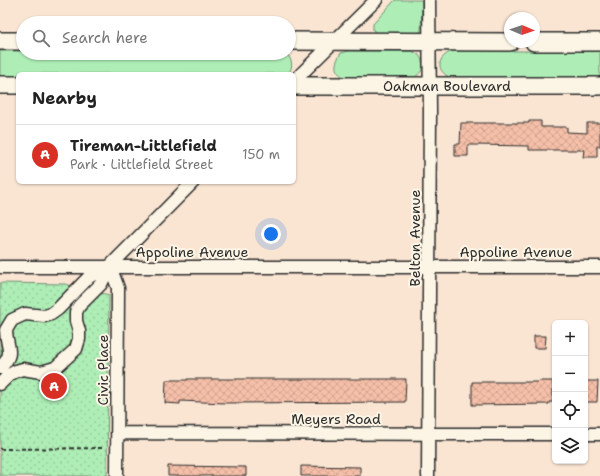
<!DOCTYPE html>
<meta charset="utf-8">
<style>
body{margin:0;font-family:"Shantell Sans",sans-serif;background:#f6f6f6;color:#222}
.controls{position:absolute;right:12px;bottom:12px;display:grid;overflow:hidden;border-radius:6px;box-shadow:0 1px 3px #0004}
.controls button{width:36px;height:36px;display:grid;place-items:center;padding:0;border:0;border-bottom:1px solid #e0e0e0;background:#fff;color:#222;font:20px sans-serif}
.compass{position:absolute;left:504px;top:12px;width:36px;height:36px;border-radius:50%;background:#fff;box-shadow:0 1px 3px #0004;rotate:92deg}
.you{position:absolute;left:271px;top:234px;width:14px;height:14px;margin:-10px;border:3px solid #fff;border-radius:50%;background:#1a73e8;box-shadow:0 0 0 6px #1a73e833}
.badge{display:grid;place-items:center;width:26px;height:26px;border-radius:50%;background:#d93025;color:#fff;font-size:13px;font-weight:700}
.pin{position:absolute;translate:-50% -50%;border:2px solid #fff;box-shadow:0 1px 4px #0006}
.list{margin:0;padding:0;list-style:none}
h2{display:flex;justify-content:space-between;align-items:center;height:52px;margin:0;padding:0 16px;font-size:17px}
h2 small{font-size:13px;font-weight:400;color:#767676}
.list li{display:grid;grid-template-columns:26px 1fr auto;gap:12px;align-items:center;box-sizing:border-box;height:60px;padding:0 16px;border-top:1px solid #e0e0e0}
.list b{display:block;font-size:15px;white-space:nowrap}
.list p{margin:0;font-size:13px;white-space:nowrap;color:#767676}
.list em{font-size:13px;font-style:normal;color:#767676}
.icon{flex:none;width:22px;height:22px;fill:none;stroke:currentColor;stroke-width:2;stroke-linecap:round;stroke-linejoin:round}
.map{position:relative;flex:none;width:600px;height:476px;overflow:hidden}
.search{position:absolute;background:#fff;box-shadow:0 1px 3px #0004;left:16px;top:16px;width:280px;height:44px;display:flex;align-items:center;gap:10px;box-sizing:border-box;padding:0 14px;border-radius:22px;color:#767676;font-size:15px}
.panel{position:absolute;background:#fff;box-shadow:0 1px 3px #0004;left:16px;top:72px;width:280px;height:112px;border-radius:6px}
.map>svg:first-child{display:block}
</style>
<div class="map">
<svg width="600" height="476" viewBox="0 0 600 476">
<defs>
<pattern id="park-dots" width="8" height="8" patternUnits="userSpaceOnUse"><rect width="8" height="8" fill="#aeeeb6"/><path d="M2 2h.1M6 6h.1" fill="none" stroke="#96cc9d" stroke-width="1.8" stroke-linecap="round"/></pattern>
<pattern id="building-cross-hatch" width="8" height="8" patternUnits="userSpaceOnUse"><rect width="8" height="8" fill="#f5bfa8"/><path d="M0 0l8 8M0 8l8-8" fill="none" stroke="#d2a491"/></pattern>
</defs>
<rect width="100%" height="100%" fill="#fae5d3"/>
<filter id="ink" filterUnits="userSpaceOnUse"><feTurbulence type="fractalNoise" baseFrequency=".025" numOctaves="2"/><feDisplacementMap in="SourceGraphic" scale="8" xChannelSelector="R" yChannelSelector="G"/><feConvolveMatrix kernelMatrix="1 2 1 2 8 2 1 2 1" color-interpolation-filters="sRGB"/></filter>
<g filter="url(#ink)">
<path fill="#aeeeb6" stroke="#6c8c70" d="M395 0H422L421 31 415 35 377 33 373 30V24Z
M0 51H23V53H286C292 59 294 67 288 74H18V78H0Z
M349 51H412L419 55C425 65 424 72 413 78H345C333 71 334 64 341 53Z
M453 51H600V78H451C435 71 437 56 453 51Z"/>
<path fill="url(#park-dots)" stroke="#6c8c70" d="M0 283 65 284 109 295 107 476H0Z"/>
<path fill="url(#building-cross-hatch)" stroke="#2b2b2b" d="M529 121H541V127H567V132L587 133V123H600V146H597V157H583L584 150H529V146L475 145H468V156H455V144H460L461 123H529Z
M534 336H546L545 348H534Z
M187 379H406L405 402 224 403 180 401V404L165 403 166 380H187Z
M539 381H553V402H549V404L472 405V382H538Z
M585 381H598L597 402H585Z
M168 466 246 467V476H168Z
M301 466 360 467V476H301Z"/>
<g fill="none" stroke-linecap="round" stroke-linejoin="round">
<defs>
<path id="street" d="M294 81 376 0
M110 266 118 288 117 476
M0 267H600
M0 368C16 353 6 347 6 330L12 320 25 314 45 316 51 314 58 309 89 277 107 268
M0 384 9 375 16 371 23 369 41 372 55 368 76 349 79 339V331L76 321V312L79 306 101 284 110 266 193 182
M117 433 555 434
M585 434H600
M428 476 430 111 429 0"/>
<path id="secondary" d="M0 41H23
M289 41 510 42
M534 42H600
M0 85H18
M294 86H600"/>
</defs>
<use href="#street" stroke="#2b2b2b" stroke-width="15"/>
<use href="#secondary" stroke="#2b2b2b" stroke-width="20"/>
<path stroke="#2b2b2b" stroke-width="2" stroke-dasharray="4 3" stroke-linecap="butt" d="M0 449 105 448"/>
<use href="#street" stroke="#fcf5e5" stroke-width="12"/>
<use href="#secondary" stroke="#fcf5e5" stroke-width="17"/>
</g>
</g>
<g text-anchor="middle" stroke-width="4" stroke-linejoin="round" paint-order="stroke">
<g font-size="14" fill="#2b2b2b" stroke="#fcf5e5">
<text x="447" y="91">Oakman Boulevard</text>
<text transform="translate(415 238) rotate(-90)" y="5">Belton Avenue</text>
<text x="192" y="257">Appoline Avenue</text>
<text x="516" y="257">Appoline Avenue</text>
<text transform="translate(103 370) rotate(-90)" y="5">Civic Place</text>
<text x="336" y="424">Meyers Road</text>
</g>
</g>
</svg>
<div class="controls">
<button>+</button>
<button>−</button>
<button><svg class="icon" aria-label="locate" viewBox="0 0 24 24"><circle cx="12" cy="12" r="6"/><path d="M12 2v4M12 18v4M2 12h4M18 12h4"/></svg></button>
<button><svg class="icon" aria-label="layers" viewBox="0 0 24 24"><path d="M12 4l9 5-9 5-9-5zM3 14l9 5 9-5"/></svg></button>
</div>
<svg class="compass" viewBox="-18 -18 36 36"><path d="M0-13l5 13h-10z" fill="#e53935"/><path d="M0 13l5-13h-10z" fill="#767676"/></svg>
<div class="you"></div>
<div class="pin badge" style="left:54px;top:386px">A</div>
<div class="search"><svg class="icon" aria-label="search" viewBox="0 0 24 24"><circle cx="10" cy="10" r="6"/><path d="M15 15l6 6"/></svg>Search here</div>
<section class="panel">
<h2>Nearby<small></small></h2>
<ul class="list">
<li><span class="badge">A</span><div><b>Tireman-Littlefield</b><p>Park · Littlefield Street</p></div><em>150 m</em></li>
</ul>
</section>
</div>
